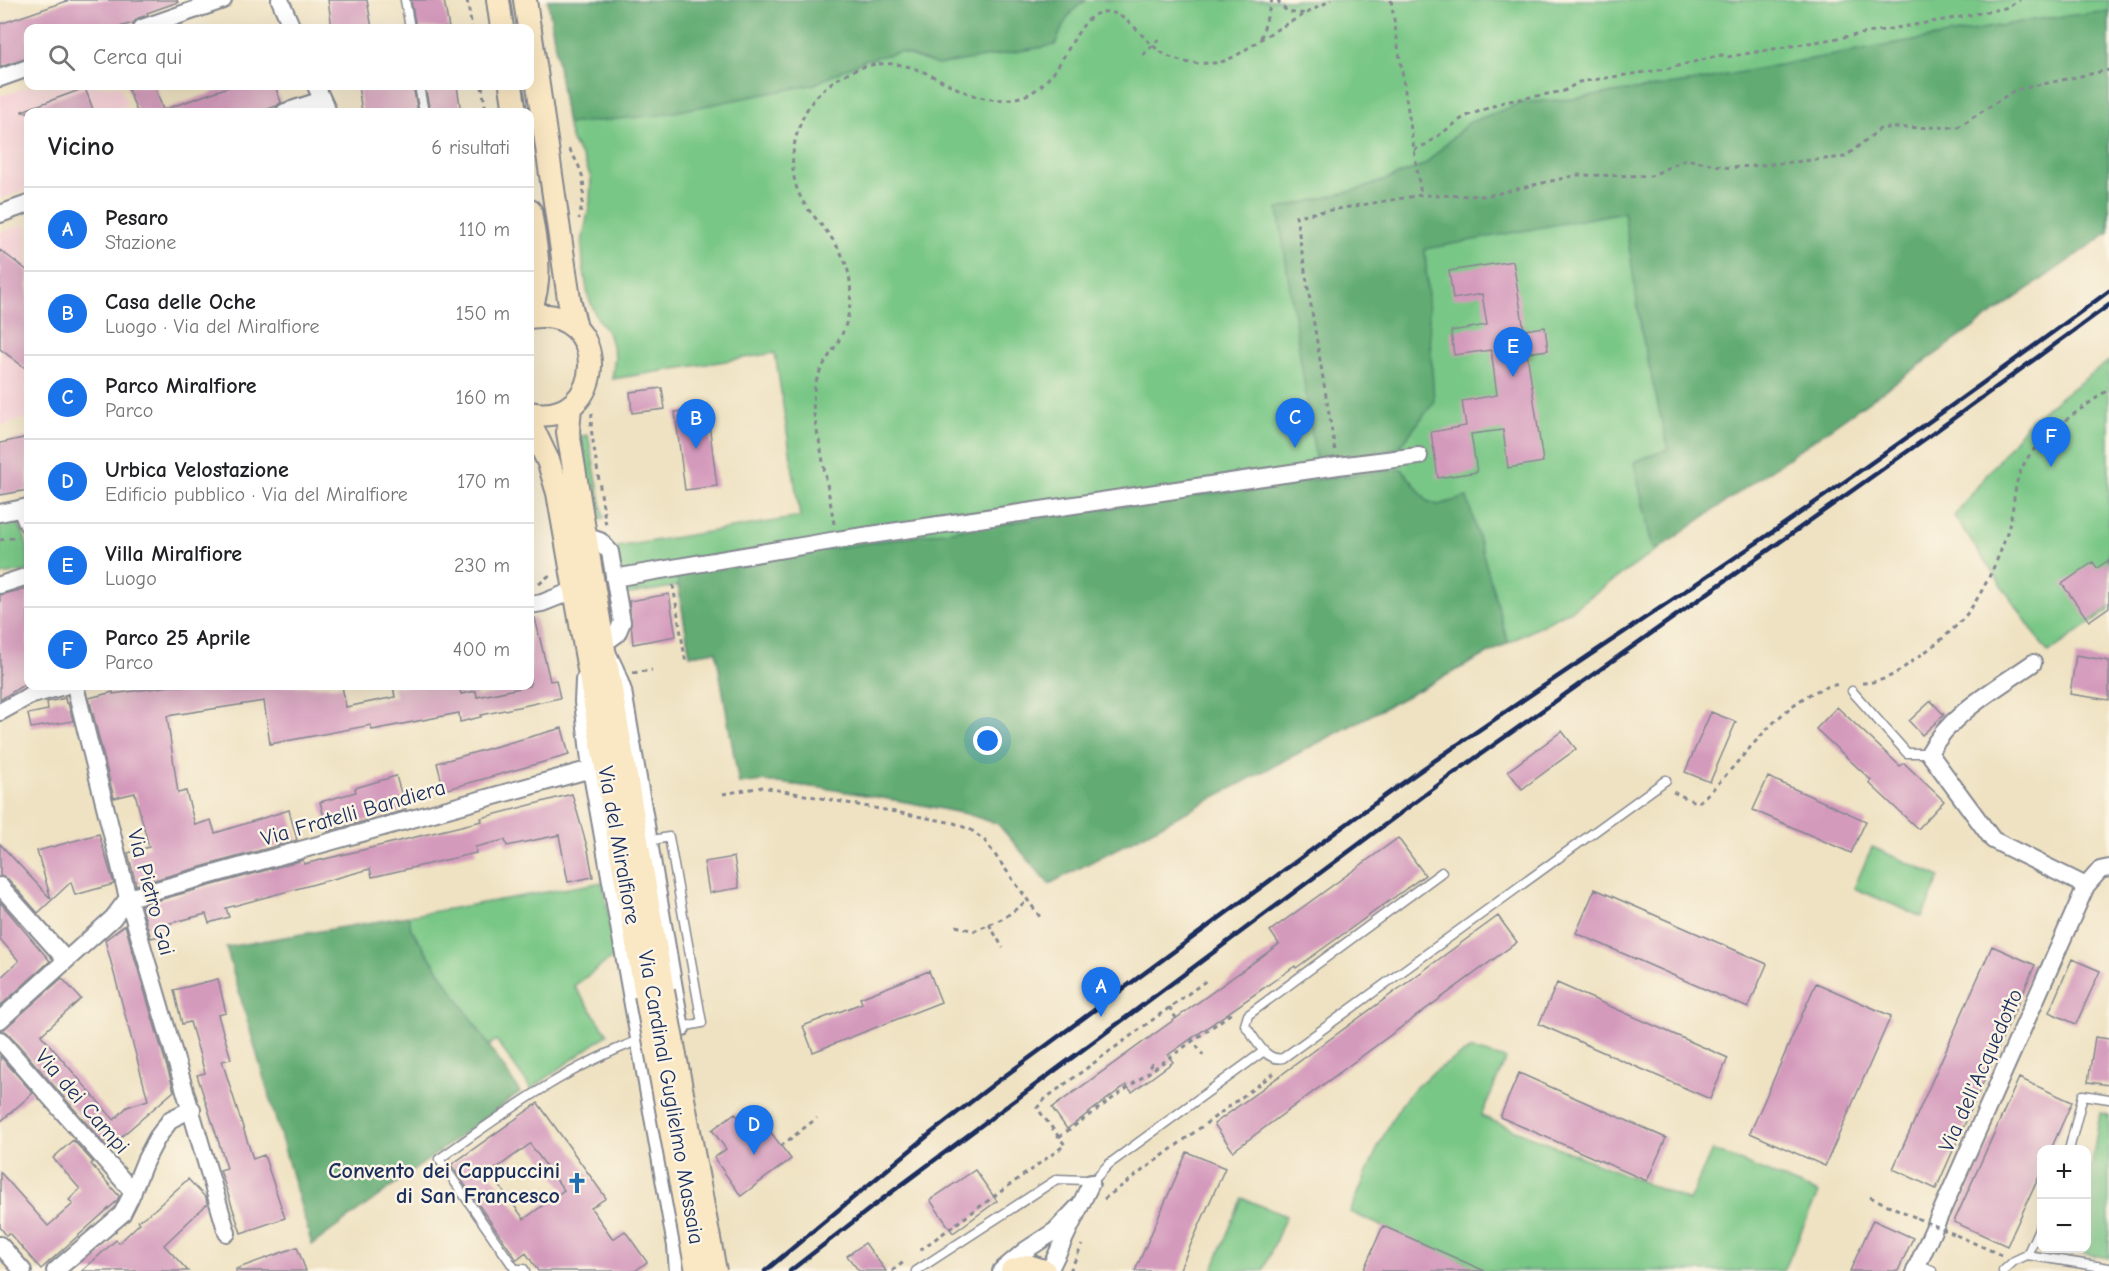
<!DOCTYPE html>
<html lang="it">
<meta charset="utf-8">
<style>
body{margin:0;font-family:"Comic Neue",sans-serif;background:#f6f6f6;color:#202124}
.controls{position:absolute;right:18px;bottom:18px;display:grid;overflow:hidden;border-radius:12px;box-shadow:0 6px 24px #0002}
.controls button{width:54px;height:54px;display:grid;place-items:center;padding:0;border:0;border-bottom:2px solid #e0e0e0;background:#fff;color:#202124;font:30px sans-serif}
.you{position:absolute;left:988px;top:741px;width:21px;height:21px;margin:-15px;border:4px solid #fff;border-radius:50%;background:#1a73e8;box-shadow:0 0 0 9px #1a73e833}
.badge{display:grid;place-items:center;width:39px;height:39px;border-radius:50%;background:#1a73e8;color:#fff;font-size:20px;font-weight:700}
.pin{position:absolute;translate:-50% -50px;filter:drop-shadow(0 2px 3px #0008)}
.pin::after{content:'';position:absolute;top:32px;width:21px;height:18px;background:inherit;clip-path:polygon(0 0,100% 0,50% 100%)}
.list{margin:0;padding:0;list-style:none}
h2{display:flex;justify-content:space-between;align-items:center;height:78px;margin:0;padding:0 24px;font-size:26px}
h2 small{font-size:20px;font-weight:400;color:#757577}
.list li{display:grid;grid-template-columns:39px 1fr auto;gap:18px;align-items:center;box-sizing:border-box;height:84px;padding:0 24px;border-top:2px solid #e0e0e0}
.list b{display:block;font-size:22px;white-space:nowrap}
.list p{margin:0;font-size:20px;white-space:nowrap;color:#757577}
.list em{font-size:20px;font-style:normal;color:#757577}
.icon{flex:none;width:33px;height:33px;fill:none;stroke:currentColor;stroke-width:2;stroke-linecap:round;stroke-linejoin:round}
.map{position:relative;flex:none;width:2109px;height:1271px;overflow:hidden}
.search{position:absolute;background:#fff;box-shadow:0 6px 24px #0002;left:24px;top:24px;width:510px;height:66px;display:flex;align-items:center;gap:15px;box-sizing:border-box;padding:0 21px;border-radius:12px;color:#757577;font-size:22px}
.panel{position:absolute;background:#fff;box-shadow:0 6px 24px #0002;left:24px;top:108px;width:510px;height:582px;border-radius:12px}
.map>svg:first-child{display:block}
</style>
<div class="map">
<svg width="2109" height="1271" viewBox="0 0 2109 1271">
<rect width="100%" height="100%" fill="#fcf5e5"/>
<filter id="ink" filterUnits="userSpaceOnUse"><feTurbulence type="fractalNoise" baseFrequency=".0167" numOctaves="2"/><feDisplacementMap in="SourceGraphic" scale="12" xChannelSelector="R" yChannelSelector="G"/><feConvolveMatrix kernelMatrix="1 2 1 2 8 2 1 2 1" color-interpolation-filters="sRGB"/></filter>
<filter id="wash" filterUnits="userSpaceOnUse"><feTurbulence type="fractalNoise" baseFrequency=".008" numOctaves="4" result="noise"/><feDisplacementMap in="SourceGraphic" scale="24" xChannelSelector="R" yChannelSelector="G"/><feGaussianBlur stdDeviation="1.35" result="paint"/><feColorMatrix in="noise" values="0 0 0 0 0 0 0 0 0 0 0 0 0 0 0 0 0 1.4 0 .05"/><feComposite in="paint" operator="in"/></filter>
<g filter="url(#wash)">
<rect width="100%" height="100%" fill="#efe2c2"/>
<path fill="#f6cfd7" d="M30 86H120L127 105 111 111V112H28V189L0 199V96Z
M24 224 28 228V417L0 427V233Z"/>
<path fill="#79c786" stroke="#4a7b72" stroke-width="1.5" d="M548 0H2109V232L1571 610 1049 884 998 824 967 814 912 803 830 789 762 781 739 784 716 651 690 655 678 586 624 595 616 547 800 517 775 353 612 379 615 356 609 335 596 316 588 296 583 264 582 243 590 202 591 178 584 160 572 141 567 124Z
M2109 361V610L2048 653 1954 516 2031 419Z
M588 435 604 518 590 521 575 437Z
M13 521C29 531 28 553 28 571L0 575V524Z
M1872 847 1940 877 1922 917 1854 888Z
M603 882 616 955 574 986 608 1034 531 1089 496 1040 489 1046 411 929 408 916Z
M1471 1049 1506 1059 1481 1116 1689 1201 1712 1150 1818 1193 1784 1271H1483L1350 1212C1367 1175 1387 1116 1414 1089 1431 1072 1451 1061 1471 1049Z
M2100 1113 2109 1115V1258L2076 1252 2077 1249 2086 1248 2087 1193Z
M1242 1198 1286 1216 1263 1271H1212Z"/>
<path fill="#62ac73" stroke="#3e6e68" stroke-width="1.5" d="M548 0H1087C1066 12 1064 24 1055 45L938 65 900 52 864 60 815 84 659 115 567 124Z
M2109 11V232L1657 550 1652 546 1634 462 1668 449 1642 335 1624 212 1425 249 1434 402 1399 448 1316 462 1278 209 1364 188 1424 165 1468 123 1521 103 1572 99 1696 81 1800 61 2038 19Z
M1402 469 1427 501 1438 505 1467 497 1508 643 1049 884 998 824 967 814 912 803 830 789 762 781 739 784 716 651 690 655 676 571 1199 495Z
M408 916 411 929 520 1092 312 1245 226 947Z"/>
<g id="blocks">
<path fill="#d49abc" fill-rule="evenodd" d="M70 0H177L178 2 147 13 148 15 138 18 133 23 116 28H28V58L0 67V24Z
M328 0H367L372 28H332Z
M411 0H444L449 28H416Z
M127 86H155L163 110 231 86H275L281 102 277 106 258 112H137Z
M358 86H413L418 112H362Z
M425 86H457L461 112H430Z
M85 88 94 112H22V111Z
M0 250 28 271V370L0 349Z
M1513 261 1524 330 1545 327 1548 350 1527 353 1543 462 1508 468 1503 430 1471 434 1477 472 1438 478 1431 432 1466 426 1462 401 1497 395 1491 350 1454 355 1451 331 1487 325 1482 294 1453 299 1449 271Z
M662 388 665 409 632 413 630 392Z
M707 408 717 486 685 490 675 412Z
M28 437V490L0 495V443Z
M2109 560V607L2089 621 2062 584 2093 562 2097 568Z
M28 588V682L0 700V595Z
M669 594 676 636 633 644 629 601Z
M535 618 550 681 556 680 560 698 481 715V717L460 722 459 713 372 730 371 725 270 744 264 701 167 716 178 793 186 791 195 825 211 820 215 833 289 810 297 840 136 885 128 853 149 847 135 793 114 798 89 698 113 692V694L171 686H342L346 707 395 697 393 686H459L461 694 476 691 477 697 530 686V619Z
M2076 655 2109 661V700L2070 694Z
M65 698 66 703H68L73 721 31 728 28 714 48 710 47 702Z
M1931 701 1944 715 1922 735 1909 721Z
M1837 707 1900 766 1904 763 1944 801 1918 829 1869 783 1871 780 1816 729Z
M1711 712 1736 722 1710 782 1685 772Z
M562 728 569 755 444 790 437 763Z
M1562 731 1576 749 1522 789 1508 771Z
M396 776 406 810 328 831 320 802 356 792 355 788Z
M1768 777 1866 821 1851 853 1753 810Z
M572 794 588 850 593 877 568 882 559 835 507 846 505 840 475 847 476 853 372 877 370 869 226 908 229 917 209 923 206 914 159 926 162 935 151 938 141 905 303 860 304 864 482 821 481 818Z
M99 834 114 884 75 895 71 882 38 913 8 879 0 876V844L51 899 37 851Z
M1398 838 1425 875 1296 968 1295 966 1168 1055 1173 1062 1132 1092 1126 1085 1067 1129 1052 1108 1279 944 1270 931Z
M734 857 739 888 709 893 704 862Z
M1595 889 1767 964 1748 1008 1576 933Z
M0 902 50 961 0 1006V978L19 961 0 939Z
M1498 916 1517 942 1233 1151 1214 1124Z
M125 925 174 1091 108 1148 8 1033 3 1030 62 978 81 999 41 1035 114 1120 127 1107 148 1100 105 940Z
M1992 946 2035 965 1936 1189 1893 1169Z
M2072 959 2100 971 2076 1024 2049 1012Z
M929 971 941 1002 813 1052 803 1026 862 1003 860 998Z
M218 979 226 1013 218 1015 231 1059 222 1061 253 1159 264 1155 285 1218 241 1233 220 1170 227 1168 197 1075 205 1073 190 1022 182 1024 174 990Z
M1557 983 1728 1058 1710 1099 1539 1024Z
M1816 983 1891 1016 1825 1166 1750 1133Z
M2095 1037 2109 1039V1085L2088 1082Z
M0 1056 33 1093 0 1122Z
M1519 1073 1666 1138 1647 1181 1500 1117Z
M2019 1078 2072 1102 2051 1149H2042V1170L2007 1246 1954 1222Z
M538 1103 606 1198 591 1208 613 1239 625 1231 647 1262 635 1271H538L526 1253 517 1260 451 1165ZM530 1144 564 1190 524 1219 490 1173Z
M735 1113 749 1132 763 1122 791 1159 741 1196 714 1158 726 1149 712 1130Z
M73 1140 93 1162 91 1164 119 1196 117 1201 41 1269 9 1233 6 1235 0 1227V1172L48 1226 73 1204 69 1200 80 1189 53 1158Z
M1187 1152 1225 1168 1179 1271H1135Z
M975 1170 997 1201 953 1233 930 1200Z
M188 1179 206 1198 207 1204 164 1245 188 1271H82L116 1240 119 1243 140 1223 138 1221 154 1210Z
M1873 1220 1913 1238 1898 1271H1850Z
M1383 1226 1485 1271H1363Z
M865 1243 886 1271H859L847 1256Z
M297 1247 306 1271H236V1269Z"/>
</g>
</g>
<g filter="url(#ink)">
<use href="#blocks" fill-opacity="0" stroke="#858890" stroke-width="1.5"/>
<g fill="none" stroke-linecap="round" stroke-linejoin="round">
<defs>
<path id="lane" d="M405 0 410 28
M419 86 424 112
M1852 691 1907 753H1929
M648 841 669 837 702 1023 681 1027
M1442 872 1248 1015 1245 1025C1255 1038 1265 1062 1283 1058L1666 780
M2069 1150 2083 1095 2109 1099
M2027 1255 2042 1222
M1918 1265 1932 1271
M525 1271 524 1269H515L439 1159C503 1114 566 1067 640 1040
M916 1271 1057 1179 1086 1180 1091 1183 1109 1164 1264 1051
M2003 1271 2014 1261 2027 1255 2109 1268"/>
<path id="street" d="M280 0 292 28
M142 28 223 0
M0 78 28 68
M316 86 328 112
M285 112 322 100
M0 214 28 204
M21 509 28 525
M0 513 28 507
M585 536 600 541 610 552 622 622 617 634 603 644 615 669 623 691 681 1029
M614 578 837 540 1338 466 1419 456
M0 585 28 576
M530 605 542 603 575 590
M2033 663C1996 689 1951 713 1929 753L1993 840 2086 886
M584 680 583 702 591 769 676 1246 678 1271
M75 686 128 898 227 1233
M0 712 29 696 64 686
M0 886 66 960
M128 898 591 769
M0 1020 113 918 128 898
M0 1040 133 1192
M0 1245 23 1271
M55 1271 122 1214 130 1198 145 1161 157 1138 171 1119 192 1109
M1001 1271 1026 1250 1055 1231 1078 1207
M1049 1271 1091 1183
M1915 1271 2086 886 2100 870 2109 868"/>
<path id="secondary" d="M498 0 502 28
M525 0 529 28
M530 30 569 299 576 328
M511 86 515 112
M530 211C535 246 544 276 530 310
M530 317C612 303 608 429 530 413
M570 406 568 432 603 644 663 991
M530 423 549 463 558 493 646 995
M1012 1271 1028 1266 1044 1271"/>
</defs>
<use href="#lane" stroke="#858890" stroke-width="11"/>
<use href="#street" stroke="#858890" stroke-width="20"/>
<use href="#secondary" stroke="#858890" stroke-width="26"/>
<path stroke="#858890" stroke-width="3" stroke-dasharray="4.5 4.5" stroke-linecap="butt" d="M467 0 472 28
M1278 0C1284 13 1293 14 1306 13
M1391 0 1421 195
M1261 38 1272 0
M1143 55 1161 37
M482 86 486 112
M569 149C587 176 586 188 579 219
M1414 150 1427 144 1464 117 1504 102 1564 91 1579 82 1666 69 1721 55 1727 57 1955 18 2005 8 2020 0
M592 413 591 428 606 526
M1335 450 1296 216 1421 195 1487 196 1577 175 1651 176 1686 159 1730 168 1845 157 1881 128 1958 127 2015 90 2109 70
M834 524C830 499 825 474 821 450 817 429 810 408 815 386 819 366 834 352 842 334 849 319 852 299 850 282 847 252 826 231 808 209 786 180 790 144 805 113 817 90 842 72 867 66 930 51 959 113 1020 97 1064 86 1073 15 1103 12 1121 10 1135 28 1146 39 1164 58 1183 65 1208 63 1213 63 1219 63 1224 61 1238 56 1249 47 1261 39 1283 25 1308 13 1331 0
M0 540 18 537
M539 584 552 573
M673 585 686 664
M633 673 652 670
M1862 683C1887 682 1898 672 1918 657 1935 645 1952 632 1966 615 1982 595 2003 551 2009 526 2015 505 2013 483 2024 464 2040 434 2082 409 2109 389
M1673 792 1693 801H1700C1741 766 1784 691 1840 684
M723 794 762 787 954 823 971 830 985 841 1040 917
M989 924 1003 948
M956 926 974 931 1004 918 1028 900
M1169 1007 1176 1018
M1191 1038 1203 1055
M1149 1067 1152 1064 1154 1068
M1059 1137 1037 1108 1046 1098 1207 980
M781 1146 817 1118
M1870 1197 1917 1218
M1104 1199 1277 1071
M1956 1235 2001 1255
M920 1250 1065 1145 1059 1137 1233 1012
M892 1271 905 1261
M1070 1271 1082 1245"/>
<use href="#lane" stroke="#fff" stroke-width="8"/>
<use href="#street" stroke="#fff" stroke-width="16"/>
<use href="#secondary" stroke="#fae7c3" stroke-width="22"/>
<path stroke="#1b2f5e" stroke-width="4.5" d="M765 1271 931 1133 994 1084 1386 795C1503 711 1624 633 1743 552 1867 468 1988 380 2109 291
M790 1271 885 1197 1457 771 1932 434 2109 305"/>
<defs>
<path id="secondary-bridge" d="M663 991 715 1271
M646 995 697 1271"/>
</defs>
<use href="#secondary-bridge" stroke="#858890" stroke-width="26" stroke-linecap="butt"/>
<path stroke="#858890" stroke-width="3" stroke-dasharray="4.5 4.5" stroke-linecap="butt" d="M1917 1218 1956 1235"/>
<use href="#secondary-bridge" stroke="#fae7c3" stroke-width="22"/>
</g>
</g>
<defs>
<symbol id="church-bare" viewBox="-9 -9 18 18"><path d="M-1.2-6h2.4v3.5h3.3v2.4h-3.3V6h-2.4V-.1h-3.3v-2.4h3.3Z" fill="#1f6fb2" stroke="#fcf5e5" stroke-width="2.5" paint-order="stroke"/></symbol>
</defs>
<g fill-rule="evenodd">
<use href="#church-bare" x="562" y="1168" width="30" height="30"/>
</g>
<g text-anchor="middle" stroke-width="5" stroke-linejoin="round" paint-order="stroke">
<g font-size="22" fill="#1b2f5e" stroke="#fcf5e5">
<text transform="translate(353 812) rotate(-16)" y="8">Via Fratelli Bandiera</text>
<text transform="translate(620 845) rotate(80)" y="8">Via del Miralfiore</text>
<text transform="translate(152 892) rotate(75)" y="8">Via Pietro Gai</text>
<text transform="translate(1980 1070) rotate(-66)" y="8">Via dell'Acquedotto</text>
<text transform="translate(672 1097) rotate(80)" y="8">Via Cardinal Guglielmo Massaia</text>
<text transform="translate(83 1101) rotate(49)" y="8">Via dei Campi</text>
</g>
<g font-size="22" font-weight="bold" fill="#1b2f5e" stroke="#fcf5e5" text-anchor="end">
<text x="560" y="1178">Convento dei Cappuccini<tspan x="560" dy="25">di San Francesco</tspan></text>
</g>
</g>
</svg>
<div class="controls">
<button>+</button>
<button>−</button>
</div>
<div class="you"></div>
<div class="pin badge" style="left:1101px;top:1017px">A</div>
<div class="pin badge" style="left:696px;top:449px">B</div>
<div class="pin badge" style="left:1295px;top:448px">C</div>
<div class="pin badge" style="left:754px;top:1155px">D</div>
<div class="pin badge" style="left:1513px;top:377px">E</div>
<div class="pin badge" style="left:2051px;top:467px">F</div>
<div class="search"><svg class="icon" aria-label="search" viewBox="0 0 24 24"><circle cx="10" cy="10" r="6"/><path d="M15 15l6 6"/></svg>Cerca qui</div>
<section class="panel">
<h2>Vicino<small>6 risultati</small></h2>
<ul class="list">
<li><span class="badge">A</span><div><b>Pesaro</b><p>Stazione</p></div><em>110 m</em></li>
<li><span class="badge">B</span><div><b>Casa delle Oche</b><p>Luogo · Via del Miralfiore</p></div><em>150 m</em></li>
<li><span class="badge">C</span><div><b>Parco Miralfiore</b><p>Parco</p></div><em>160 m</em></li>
<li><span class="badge">D</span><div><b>Urbica Velostazione</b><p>Edificio pubblico · Via del Miralfiore</p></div><em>170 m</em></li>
<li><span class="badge">E</span><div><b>Villa Miralfiore</b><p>Luogo</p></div><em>230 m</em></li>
<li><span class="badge">F</span><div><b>Parco 25 Aprile</b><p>Parco</p></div><em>400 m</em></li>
</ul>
</section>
</div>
